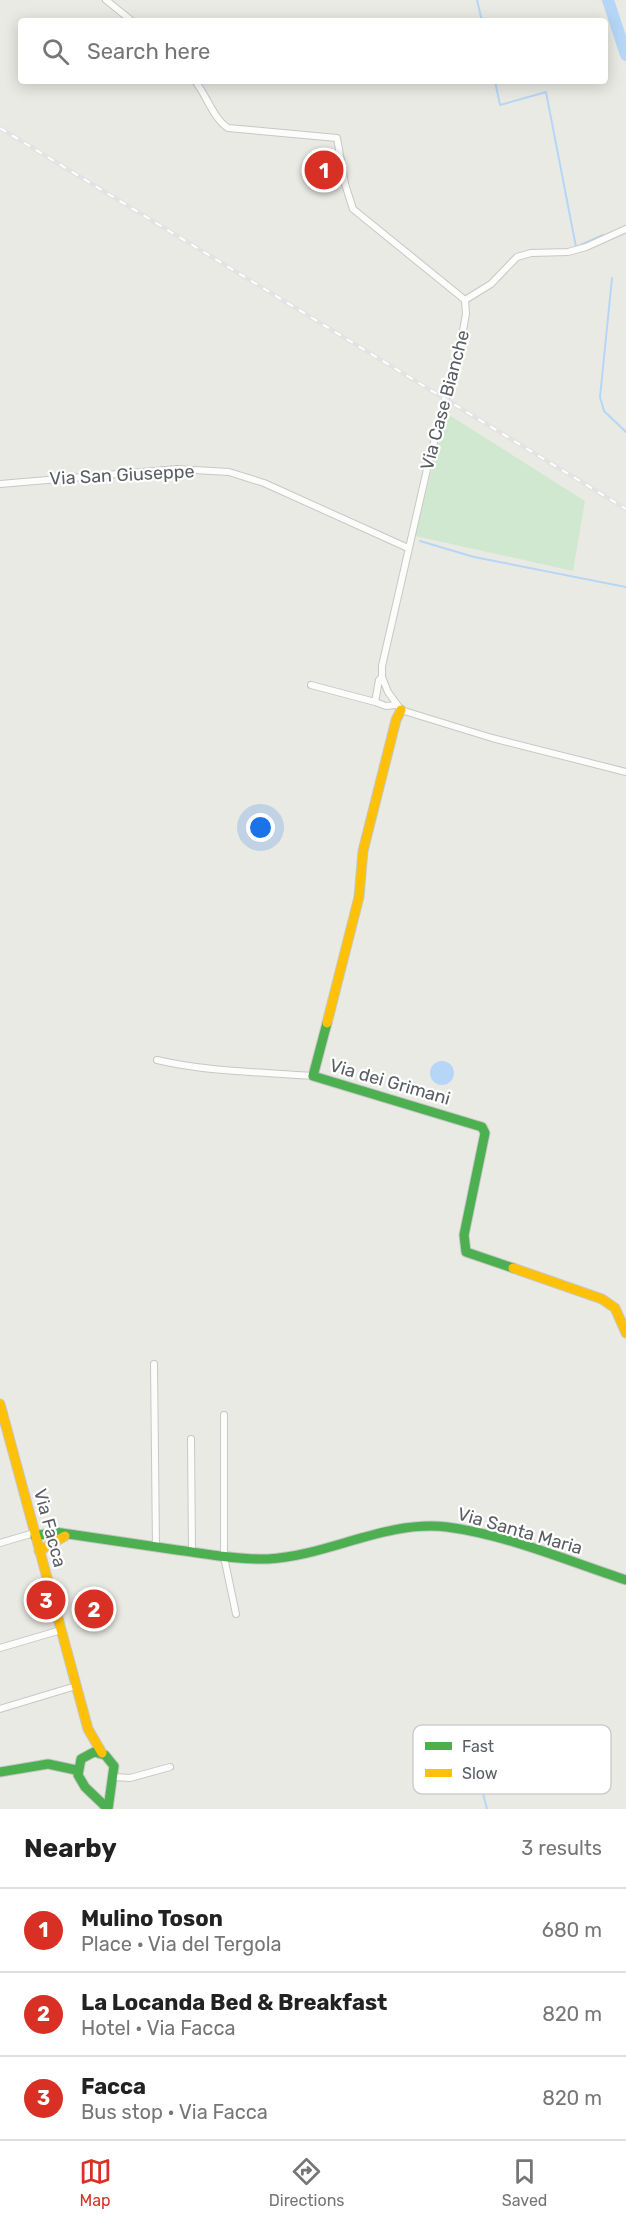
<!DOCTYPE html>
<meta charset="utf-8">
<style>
body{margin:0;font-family:Rubik,sans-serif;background:#f6f6f6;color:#222}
.you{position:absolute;left:261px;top:828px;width:21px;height:21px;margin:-15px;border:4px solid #fff;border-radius:50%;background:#1a73e8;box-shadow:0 0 0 9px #1a73e833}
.badge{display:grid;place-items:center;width:39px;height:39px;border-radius:50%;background:#d93025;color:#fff;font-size:20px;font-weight:700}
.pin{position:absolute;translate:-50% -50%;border:3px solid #fff;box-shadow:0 2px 6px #0006}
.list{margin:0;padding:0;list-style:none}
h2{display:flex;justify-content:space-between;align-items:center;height:78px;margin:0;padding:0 24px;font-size:26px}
h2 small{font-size:20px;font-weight:400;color:#767676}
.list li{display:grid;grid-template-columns:39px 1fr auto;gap:18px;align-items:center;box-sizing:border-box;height:84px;padding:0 24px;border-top:2px solid #e0e0e0}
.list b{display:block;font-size:22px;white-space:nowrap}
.list p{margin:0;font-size:20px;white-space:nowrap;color:#767676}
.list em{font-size:20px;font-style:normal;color:#767676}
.icon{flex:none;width:33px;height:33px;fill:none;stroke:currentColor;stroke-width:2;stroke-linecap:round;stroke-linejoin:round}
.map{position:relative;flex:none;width:626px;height:1809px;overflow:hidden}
.search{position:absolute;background:#fff;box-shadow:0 3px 15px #0003;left:18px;right:18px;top:18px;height:66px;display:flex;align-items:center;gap:15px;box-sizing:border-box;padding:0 21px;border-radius:6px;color:#767676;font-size:22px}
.sheet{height:330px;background:#fff}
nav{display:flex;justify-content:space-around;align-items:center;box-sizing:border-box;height:84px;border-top:2px solid #e0e0e0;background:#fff;font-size:16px;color:#767676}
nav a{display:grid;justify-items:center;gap:3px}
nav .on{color:#d93025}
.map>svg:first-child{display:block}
</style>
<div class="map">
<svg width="626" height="1809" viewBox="0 0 626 1809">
<rect width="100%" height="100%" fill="#eaeae4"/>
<path fill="#d1e8d0" d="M446 413 585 501 573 571 415 536Z"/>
<path fill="#b6d6f7" d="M430 1073a12 12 0 1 1 24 0a12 12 0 1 1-24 0Z"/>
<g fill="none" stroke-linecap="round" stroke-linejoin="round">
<path stroke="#b6d6f7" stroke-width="2" d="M477 0 482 21
M495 81 500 105 546 92 576 247 603 235
M612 278 600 397 604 411 626 432
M420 541 474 557 626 587
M479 1778 487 1809"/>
<path stroke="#b6d6f7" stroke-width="12" d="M608 0 626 55"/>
<defs>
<path id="street" d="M106 0 132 21
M195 81C207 96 213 118 228 128L337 138 345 184 353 209 465 300
M626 229 586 247 568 252 531 253 517 257 491 284 465 300 466 314 462 336 428 465 382 666V677L388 692 401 710 492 738 626 772
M0 484 177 469 229 472 264 483 408 548
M382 677 379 680 375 702 386 706 395 705
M311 685 375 702
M157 1060C208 1072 261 1072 313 1076
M154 1364 156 1546
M224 1415V1557L236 1614
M191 1439 192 1552
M0 1543 34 1533
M0 1648 61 1630
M0 1709 76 1686
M115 1777 130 1778 170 1767"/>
<path id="fast" d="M327 1023 313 1076 482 1127 485 1133 464 1235 466 1252 513 1268
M35 1536 55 1532C96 1538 136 1544 177 1550 207 1554 238 1560 268 1559 328 1556 385 1520 447 1527 508 1535 568 1561 626 1580
M94 1752 105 1755 114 1766 108 1809 85 1787 78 1775 81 1759Z
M0 1772 48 1764 76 1770"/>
<path id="slow" d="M327 1023 359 897 363 851 396 720 401 710
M513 1268 602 1299 615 1308 626 1333
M0 1404 88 1729 102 1753
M39 1551 65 1536"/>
</defs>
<use href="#street" stroke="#c7c8c6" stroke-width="8"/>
<use href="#fast" stroke="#c7c7c6" stroke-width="11"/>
<use href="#slow" stroke="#c7c7c6" stroke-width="11"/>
<use href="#street" stroke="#fcfcfb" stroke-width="6"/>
<use href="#fast" stroke="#4caf50" stroke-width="9"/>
<use href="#slow" stroke="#ffc107" stroke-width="9"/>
<defs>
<path id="rail" d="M0 128 626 509"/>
</defs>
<use href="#rail" stroke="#e2e3e2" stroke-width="4.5"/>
<use href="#rail" stroke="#fff" stroke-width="2" stroke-dasharray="7" stroke-linecap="butt"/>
</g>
<g text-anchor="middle" stroke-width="4.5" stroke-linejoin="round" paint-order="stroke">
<g font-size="18" fill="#5a5d63" stroke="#fff">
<text transform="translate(445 400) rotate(-75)" y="6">Via Case Bianche</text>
<text transform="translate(122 475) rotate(-3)" y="6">Via San Giuseppe</text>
<text transform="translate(390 1082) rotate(16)" y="6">Via dei Grimani</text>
<text transform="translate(50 1528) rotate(75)" y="6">Via Facca</text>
<text transform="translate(520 1531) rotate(16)" y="6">Via Santa Maria</text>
</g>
</g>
<rect x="413" y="1725" width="198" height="69" rx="9" fill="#fff" stroke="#ceced0" stroke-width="1.5"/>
<rect x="425" y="1742" width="27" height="8" fill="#4caf50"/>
<rect x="425" y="1769" width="27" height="8" fill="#ffc107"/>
<g font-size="16" fill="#5a5d63">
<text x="462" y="1752">Fast</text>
<text x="462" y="1779">Slow</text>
</g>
</svg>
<div class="you"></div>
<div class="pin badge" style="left:324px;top:170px">1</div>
<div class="pin badge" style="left:94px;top:1609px">2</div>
<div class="pin badge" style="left:46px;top:1600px">3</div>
<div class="search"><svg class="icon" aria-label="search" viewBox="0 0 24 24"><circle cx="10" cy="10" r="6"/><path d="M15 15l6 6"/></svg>Search here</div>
</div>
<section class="sheet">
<h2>Nearby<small>3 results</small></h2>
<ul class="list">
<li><span class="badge">1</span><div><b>Mulino Toson</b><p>Place · Via del Tergola</p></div><em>680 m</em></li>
<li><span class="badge">2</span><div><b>La Locanda Bed &amp; Breakfast</b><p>Hotel · Via Facca</p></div><em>820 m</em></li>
<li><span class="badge">3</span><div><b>Facca</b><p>Bus stop · Via Facca</p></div><em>820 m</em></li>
</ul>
</section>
<nav>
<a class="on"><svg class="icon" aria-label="map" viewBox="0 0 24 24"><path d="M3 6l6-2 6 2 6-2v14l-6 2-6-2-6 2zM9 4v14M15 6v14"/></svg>Map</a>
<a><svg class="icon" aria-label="directions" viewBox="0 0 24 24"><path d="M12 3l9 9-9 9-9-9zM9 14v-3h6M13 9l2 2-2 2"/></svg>Directions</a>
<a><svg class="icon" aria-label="saved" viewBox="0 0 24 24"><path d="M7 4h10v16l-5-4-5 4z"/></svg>Saved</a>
</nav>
